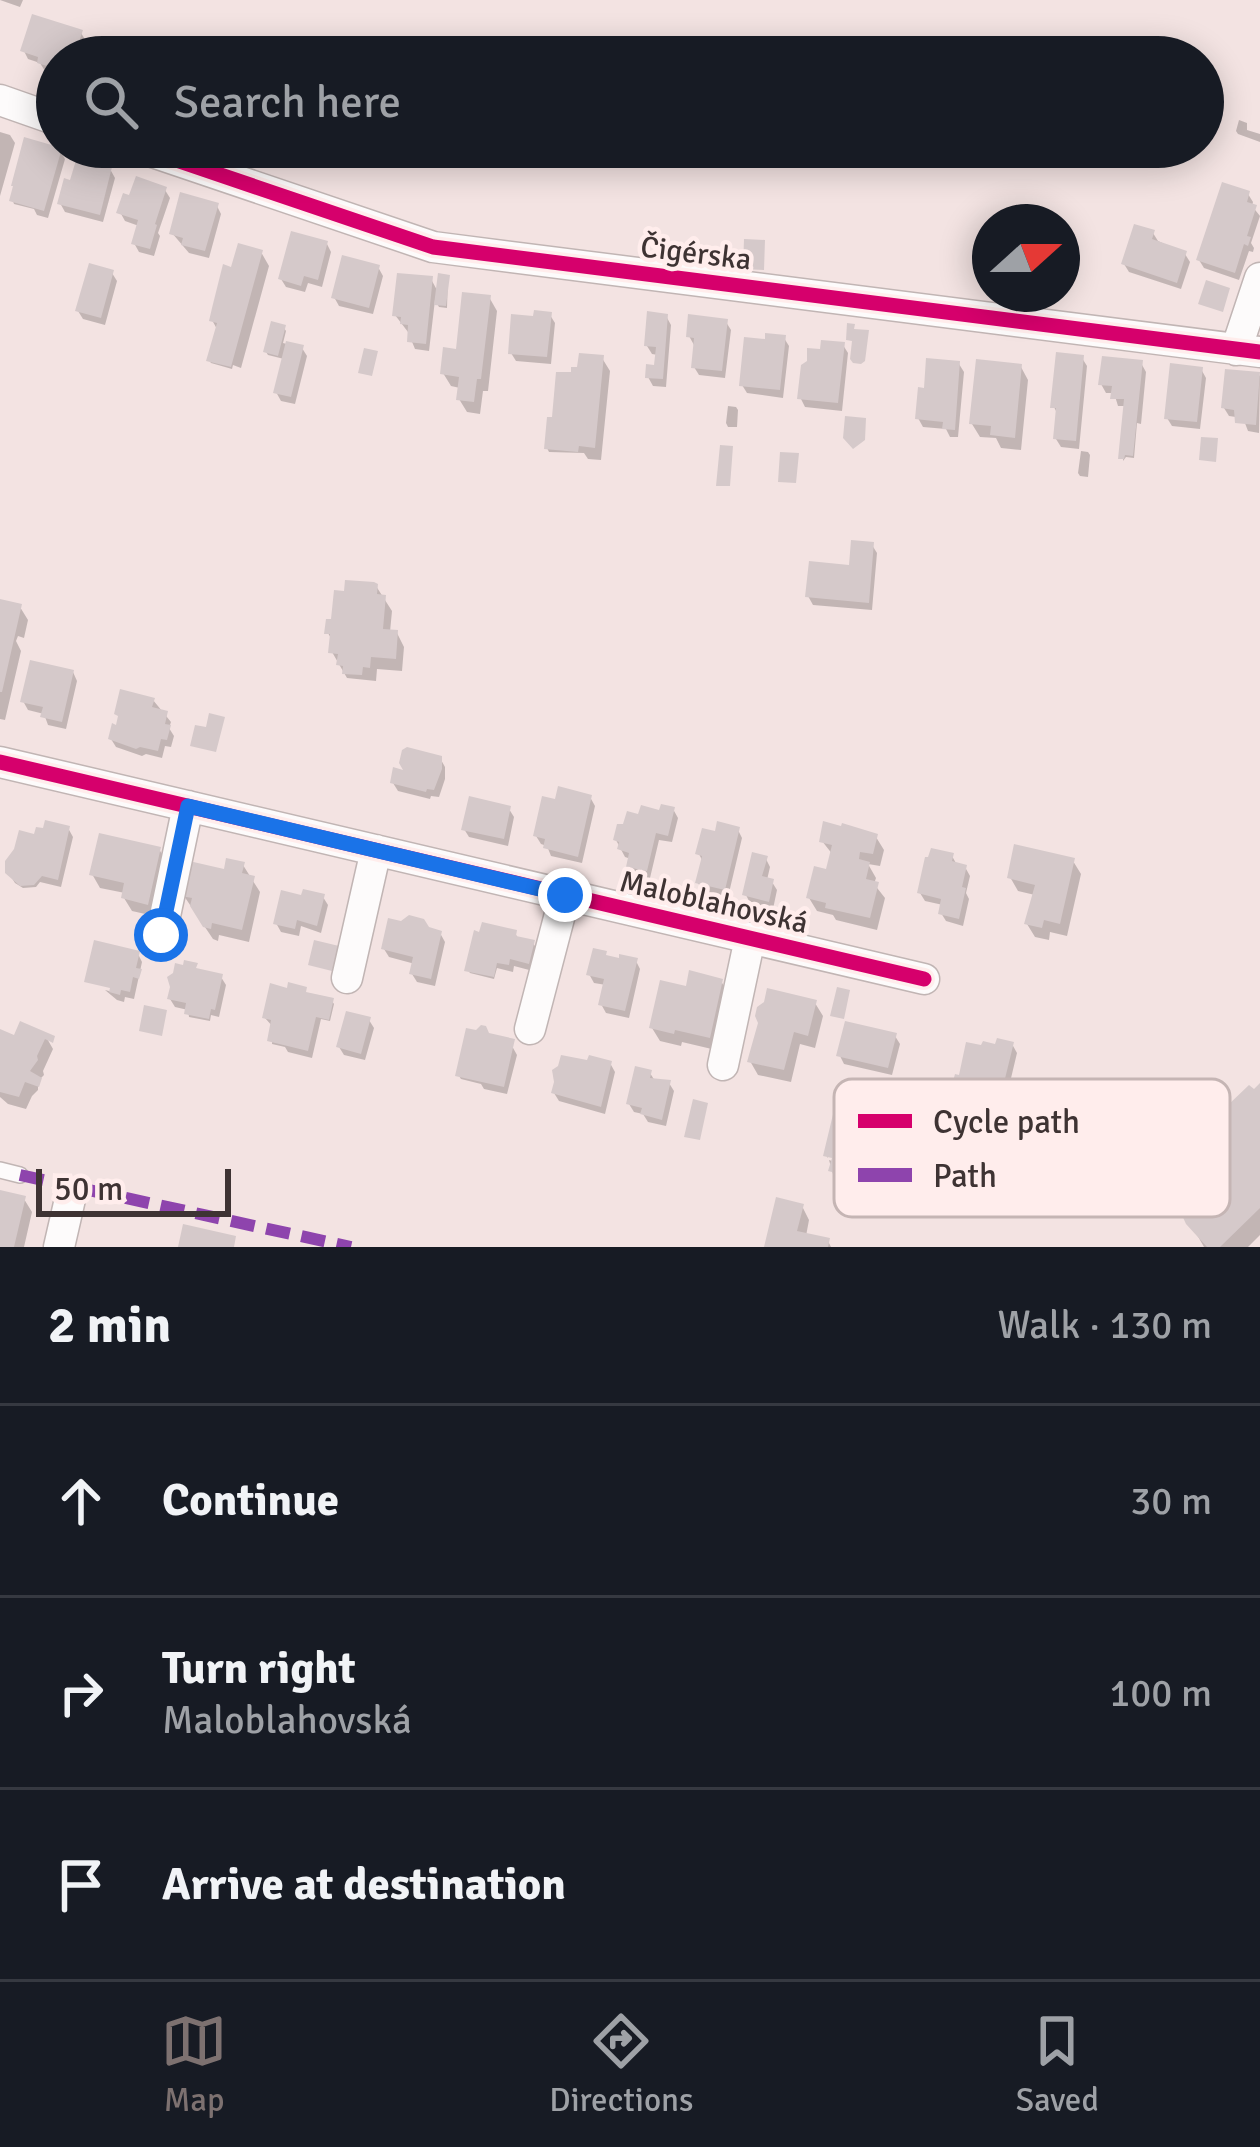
<!DOCTYPE html>
<meta charset="utf-8">
<style>
body{margin:0;font-family:Signika,sans-serif;background:#242831;color:#f1f3f6}
.compass{position:absolute;left:972px;top:204px;width:108px;height:108px;border-radius:50%;background:#171b24;box-shadow:0 6px 30px #0003;rotate:69deg}
.scale{position:absolute;left:36px;bottom:30px;width:195px;box-sizing:border-box;padding-left:12px;border:6px solid #3e3333;border-top:0;font-size:33px;line-height:42px;white-space:nowrap;color:#3e3333;-webkit-text-stroke:9px #ffedec;paint-order:stroke}
.stop{position:absolute;width:36px;height:36px;margin:-27px;border:9px solid #1a73e8;border-radius:50%;background:#fff}
.stop.end{background:#1a73e8;border-color:#fff;box-shadow:0 3px 12px #0008}
.list{margin:0;padding:0;list-style:none}
h2{display:flex;justify-content:space-between;align-items:center;height:156px;margin:0;padding:0 48px;font-size:51px}
h2 small{font-size:39px;font-weight:400;color:#9ea1a6}
.list li{display:grid;grid-template-columns:78px 1fr auto;gap:36px;align-items:center;box-sizing:border-box;height:192px;padding:0 48px;border-top:3px solid #363941}
.list b{display:block;font-size:45px;white-space:nowrap}
.list p{margin:0;font-size:39px;white-space:nowrap;color:#9ea1a6}
.list em{font-size:39px;font-style:normal;color:#9ea1a6}
.icon{flex:none;width:66px;height:66px;fill:none;stroke:currentColor;stroke-width:2;stroke-linecap:round;stroke-linejoin:round}
.map{position:relative;flex:none;width:1260px;height:1247px;overflow:hidden}
.search{position:absolute;background:#171b24;box-shadow:0 6px 30px #0003;left:36px;right:36px;top:36px;height:132px;display:flex;align-items:center;gap:30px;box-sizing:border-box;padding:0 42px;border-radius:66px;color:#9ea1a6;font-size:45px}
.sheet{height:732px;background:#171b24}
nav{display:flex;justify-content:space-around;align-items:center;box-sizing:border-box;height:168px;border-top:3px solid #363941;background:#171b24;font-size:33px;color:#9ea1a6}
nav a{display:grid;justify-items:center;gap:6px}
nav .on{color:#7d7170}
.map>svg:first-child{display:block}
</style>
<div class="map">
<svg width="1260" height="1247" viewBox="0 0 1260 1247">
<rect width="100%" height="100%" fill="#f3e3e2"/>
<path fill="#0003" d="M0 0H23L20 7Z
M81 33 86 41 81 57H57L55 74 45 71 40 63 28 59 24 51Z
M1239 120 1247 123V130L1260 134V142L1238 134 1236 131Z
M0 132 10 135 15 143 0 196Z
M60 150 65 159 48 218 37 215 34 209 14 204 13 201Z
M110 169 115 178 103 222 65 212 60 203Z
M165 190 170 198 158 233 160 236 154 256 139 252 134 243 139 226 125 221 120 212Z
M1248 194 1253 202 1252 206 1260 216 1251 243 1254 248 1253 252 1249 251 1239 280 1204 268 1199 260Z
M217 206 221 214 209 258 189 253 172 233Z
M1153 233 1158 241 1185 254 1190 262 1181 289 1129 272 1124 264Z
M327 244 331 252 322 287 308 283 305 292 286 287 281 279Z
M261 252 269 266 241 368 233 365 232 369 211 363 209 360 218 331 212 320 233 270Z
M378 267 383 276 373 314 339 306 334 297Z
M112 273 117 281 105 325 83 319 78 311Z
M448 277 447 308 439 307 435 300 429 351 415 349 408 332 395 315 431 279 438 292Z
M489 297 497 311 488 391H483L480 414 467 412 459 399 460 388 451 386 443 373 459 353Z
M550 315 555 323 551 364 516 361 511 353Z
M666 316 671 325 666 387 653 386 648 377 656 368 658 355 652 354 647 346Z
M726 322 731 330 725 378 699 375 694 367V345L689 336Z
M284 328 286 331 283 343 302 348 307 356 295 404 281 401 276 392 284 359 268 355 266 352Z
M784 338 789 346 783 398 747 393 742 385Z
M843 345 848 353 842 411 805 407 801 399 823 352Z
M602 358 610 371 601 460 588 459 584 453 549 452 547 448 554 420 570 379Z
M1082 358 1087 366 1079 449 1061 447 1056 439 1058 415 1054 407Z
M1141 363 1146 372 1141 424 1137 423 1134 458 1126 457 1123 461 1126 406H1118L1114 393H1106L1101 384Z
M959 364 964 372 958 437H950L946 429 923 427 918 418 926 391Z
M1021 367 1028 380 1021 450 1001 448 996 438 980 437 972 424Z
M1201 369 1206 378 1200 429 1172 426 1167 418Z
M1259 375 1260 376 1259 433 1248 431 1243 418 1229 416 1224 408Z
M728 406 736 407 738 410 737 427H728L726 423Z
M1081 451 1088 452 1090 455 1088 477 1080 476 1078 473Z
M872 545 877 553 872 610 813 605 808 596 851 569Z
M376 586 392 611 390 632 397 633 404 647 402 671 377 669 376 681 347 678 332 652 333 642 328 633Z
M0 602 20 607 28 620 24 638 18 636 16 641 21 651 5 720 0 719Z
M73 672 77 681 66 729 48 725 44 714 28 710 23 701Z
M153 700 171 722 169 728 174 736 171 747 165 746 162 758 146 754 142 756 116 747 111 739Z
M440 758 445 767V779L439 797 431 796 430 799 398 791 393 783Z
M590 797 595 806 582 863 551 856 547 846 541 844 536 836Z
M509 809 514 817 508 846 469 837 464 829Z
M673 809 678 818 672 842 659 840 650 878 634 874 629 866 631 859 625 857 616 840 640 818Z
M68 828 73 837 61 887 40 882 36 887 23 888 15 883 8 872 43 839Z
M738 830 742 838 728 897 703 891 698 883 703 862 699 854Z
M876 837 884 850 880 866 868 864 876 878 874 884 885 898 877 930 836 920 833 915 817 911 809 898 829 873 833 855 822 841Z
M159 849 167 863 154 916 132 911 124 898 125 893 100 888 92 874Z
M952 856 957 865 965 867 970 876 966 893 969 899 963 926 946 921 941 913 943 905 925 901 920 893Z
M766 859 770 867 767 880 772 882 777 890 773 909 750 903 746 895Z
M1073 861 1081 874 1067 936 1050 932 1049 940 1035 937 1027 924 1035 895 1018 891 1010 877Z
M243 865 260 892 249 942 219 935 218 941 213 939 184 896Z
M323 897 328 905 321 933 301 926 299 936 281 932 276 923Z
M427 930 440 933 445 942 435 986 417 982 412 974 415 964 389 957 384 949Z
M515 933 519 940 533 943 538 951 533 971 514 966 513 972 497 968 494 979 470 973 468 970Z
M138 954 142 962 134 999 125 997 124 1002 117 1000 105 990 113 992Z
M607 958 636 961 640 969 629 1018 606 1013 601 1004 606 985 594 983 589 974Z
M221 977 226 985 219 1017 211 1015 210 1021 189 1017 188 1010 175 1007 170 999Z
M721 981 729 995 716 1050 682 1042 681 1046 660 1041 652 1028 688 990Z
M332 1001 334 1004 330 1021 321 1019 312 1058 288 1052 285 1047 272 1044 273 1027 265 1018Z
M815 1003 823 1016 815 1048 800 1044 791 1082 758 1075 750 1061Z
M369 1020 374 1028 365 1060 344 1055 339 1047Z
M0 1032 15 1039 45 1035 53 1049 43 1071 44 1075 38 1081V1090L32 1096 26 1109 8 1104 0 1097Z
M488 1035 512 1046 517 1055 507 1094 484 1089 481 1084 461 1079 459 1076Z
M895 1036 900 1044 892 1075 844 1064 840 1056Z
M1012 1044 1017 1053 1007 1095 997 1094 998 1096 957 1087 956 1084Z
M610 1063 615 1072 605 1114 559 1101 554 1093Z
M650 1073 655 1081 669 1083 674 1091 666 1126 648 1122 643 1114 634 1112 629 1104Z
M1260 1087V1235L1248 1247H1204L1184 1212 1187 1195 1173 1174 1143 1142 1133 1124 1194 1153Z
M868 1117 873 1125 868 1148 871 1153 869 1161 864 1160 862 1171 858 1170 856 1179 833 1174 829 1160 835 1162V1155L828 1154V1158L826 1155Z
M0 1193 24 1199 32 1212 24 1247H0Z
M802 1206 809 1220 806 1236 828 1241 831 1247H767Z"/>
<path fill="#d5c9ca" d="M32 14 83 30 74 57H57V63L52 61 50 67 37 63 38 57 20 51Z
M24 137 62 148 44 211 9 201 13 186H11Z
M77 157 112 167 100 215 57 204 64 178 70 180Z
M136 176 167 187 155 224 157 225 150 249 131 244 138 220 116 213 123 193 129 195Z
M1222 182 1250 191 1247 202 1257 205 1247 236 1251 237 1248 246 1244 244 1235 273 1196 260Z
M180 192 219 203 205 251 181 245 183 238 169 234Z
M1134 224 1155 230 1152 239 1187 251 1177 283 1121 264Z
M291 231 328 241 318 280 304 276 301 286 278 279Z
M744 239 765 240 764 270 743 269Z
M238 243 263 250 231 367 206 361 217 323 209 321 212 308 223 264 231 267Z
M342 255 380 265 369 308 331 298Z
M89 263 114 270 101 318 75 311Z
M397 273 433 276 426 344 407 342 408 325 400 324 401 317 392 316Z
M438 273 450 275 446 306 434 305Z
M1206 280 1230 288 1223 312 1198 304Z
M462 292 491 295 481 379H477L474 402 456 400 459 377 440 374 443 347 456 349Z
M534 310 552 312 547 357 508 354 511 314 533 316Z
M647 311 668 314 663 379 645 378 646 364 654 365 656 347 644 346Z
M688 314 728 319 722 371 691 368 694 338 686 337Z
M271 321 286 325 278 356 263 352Z
M847 323 855 324 854 329 869 330 865 361 861 364 853 363 850 359 852 341 846 340Z
M765 333 786 335 780 390 739 386 744 337 765 339Z
M821 340 845 342 838 403 797 399 801 365 807 361V348L820 349Z
M286 341 304 345 291 397 273 393Z
M364 348 378 351 372 376 358 373Z
M1056 352 1084 355 1076 441 1053 439 1056 408H1050Z
M579 353 604 355 595 448 579 446 578 452 544 449 547 417H552L556 372H571V367H577Z
M1102 356 1143 360 1133 456 1125 455 1124 459H1118L1124 399H1110L1112 386 1098 385Z
M926 358 960 361 955 430 942 429 943 422 915 419 918 387 924 388Z
M976 359 1022 364 1015 438 990 435 991 426 969 424Z
M1170 363 1203 367 1197 422 1164 419Z
M1225 369 1260 372 1256 425 1235 423 1234 410 1221 408Z
M845 416 866 418 865 440 853 449 843 438Z
M1201 437 1218 438 1216 462 1199 460Z
M720 445 733 446 730 486H716Z
M780 452 799 453 796 483 778 482Z
M851 540 874 542 869 603 805 597 809 561 849 565Z
M345 580 374 582 378 584 377 594 386 595 383 629 398 630 396 659 371 657 370 668 363 667 362 675 342 674 343 666 336 665 338 654 328 653 330 634H324L326 619H331L334 590 344 591Z
M0 599 22 604 2 692H0Z
M30 660 74 670 62 722 40 717 43 707 20 702Z
M120 689 155 698 152 707 168 711 165 724 171 725 167 740 161 739 158 751 140 747 136 749 108 739 112 723 116 725 118 716 114 714Z
M209 713 225 717 216 752 190 746 195 725 206 727Z
M407 747 442 756V769L434 790 427 789 426 792 390 783 393 767 403 770 399 763 402 750Z
M558 786 592 795 578 857 543 848 545 839 533 836 542 796 555 799Z
M469 796 511 806 504 839 461 830Z
M661 804 675 807 668 836 656 833 647 871 626 867 629 853 617 849 619 842 613 840 617 824H623L627 811 638 814 641 805 659 810Z
M45 820 70 826 58 880 42 876 34 885 20 886 5 873V861L14 849 19 830 34 834 36 827 43 828Z
M717 821 740 827 725 890 695 883 702 856 695 854 702 828 715 831Z
M823 821 841 826 842 823 878 834 873 854 860 852 859 859 870 862 866 879 879 882 870 918 825 908 826 903 806 898 814 866 826 869 832 845 819 842Z
M99 833 161 847 148 905 121 898 124 883 89 875Z
M1014 844 1075 858 1060 924 1044 920 1042 928 1024 924 1035 885 1007 878Z
M931 848 954 853 952 861 967 865 962 887 966 888 959 919 938 914 941 899 917 893 925 857H928Z
M752 852 768 856 762 876 774 879 769 902 742 895Z
M226 858 245 862 242 873 255 876 242 930 212 923 211 929 203 927 190 906 192 898 181 896 189 861 224 869Z
M303 889 325 894 317 926 297 920 295 929 273 924 281 890 301 895Z
M409 915 424 919 429 927 442 931 431 979 409 974 413 957 381 949 388 918 401 921Z
M482 922 517 930 516 936 535 940 529 964 510 959 509 965 497 963 494 977 464 971 474 930 479 932Z
M94 940 140 951 136 968 142 969 139 979 133 977 130 992 121 990 120 995 109 992 110 988 84 982Z
M314 940 339 946 332 971 308 965Z
M593 948 607 951 606 955 619 958V954L638 958 625 1011 598 1005 604 979 586 975Z
M184 960 198 963 196 968 223 974 215 1010 211 1009 209 1019 184 1014 186 1003 167 999 170 987 167 977 173 973 175 963 183 965Z
M689 970 723 979 710 1038 675 1030 674 1034 649 1028 660 980 686 986Z
M288 982 307 987 306 992 334 998 329 1020 316 1017 308 1051 267 1041 271 1020 262 1018 270 983 287 988Z
M837 987 850 990 844 1019 830 1016Z
M767 988 817 1000 808 1036 794 1032 784 1070 747 1062 758 1023 755 1016 757 1007 764 1002Z
M144 1005 167 1010 162 1036 139 1031Z
M346 1011 371 1017 361 1054 336 1047Z
M20 1021 55 1036 53 1043 45 1039 37 1056 38 1060 30 1071 42 1078 39 1087 25 1082 19 1097 0 1092V1029L14 1035Z
M845 1021 897 1033 888 1068 836 1056Z
M481 1025 486 1026 489 1033 515 1039 504 1087 455 1076 466 1028 476 1030Z
M997 1038 1014 1042 1001 1095 952 1085 955 1074 959 1075 966 1042 981 1045 983 1041 995 1044Z
M561 1055 587 1060 589 1055 612 1061 601 1107 551 1093 554 1082 552 1070 558 1066Z
M635 1066 652 1070 650 1078 671 1080 662 1120 640 1114 642 1108 626 1104Z
M1260 1083V1208L1220 1247H1207L1186 1224 1181 1213 1180 1202 1186 1190 1167 1170 1170 1167 1129 1124 1151 1103 1194 1149 1204 1140 1202 1138 1231 1110 1227 1106 1249 1085 1254 1089Z
M693 1099 708 1103 700 1140 684 1137Z
M835 1106 870 1114 864 1141 868 1142 865 1154 861 1153 855 1178 828 1171 832 1158 823 1156Z
M0 1190 26 1196 14 1247H0Z
M776 1197 804 1204 797 1231 830 1238 828 1247H764Z
M183 1224 236 1236 234 1247H178Z"/>
<g fill="none" stroke-linecap="round" stroke-linejoin="round">
<defs>
<path id="service" d="M0 1170 20 1175"/>
<path id="minor" d="M0 100 57 120
M138 147 433 247 1260 352
M1236 350 1260 278
M0 762 924 979
M161 935 188 806
M347 978 376 850
M530 1029 565 895
M723 1065 750 938
M59 1247 70 1199"/>
</defs>
<use href="#service" stroke="#c1b5b4" stroke-width="18"/>
<use href="#minor" stroke="#c1b5b4" stroke-width="33"/>
<use href="#service" stroke="#fdfbfb" stroke-width="15"/>
<use href="#minor" stroke="#fdfbfb" stroke-width="30"/>
<path stroke="#8e44ad" stroke-width="12" stroke-dasharray="24 12" stroke-linecap="butt" d="M20 1175 351 1247"/>
<defs>
<path id="cycleway" d="M138 147 433 247 1260 352
M0 762 924 979"/>
</defs>
<use href="#cycleway" stroke="#ffedec" stroke-width="22"/>
<use href="#cycleway" stroke="#d6006c" stroke-width="15"/>
</g>
<g fill="none" stroke-linecap="round" stroke-linejoin="round">
<path stroke="#1a73e8" stroke-width="15" d="M161 935 188 806 565 895"/>
</g>
<g text-anchor="middle" stroke-width="9" stroke-linejoin="round" paint-order="stroke">
<g font-size="30" fill="#3e3333" stroke="#ffedec">
<text transform="translate(696 253) rotate(7)" y="10">Čigérska</text>
<text transform="translate(714 902) rotate(13)" y="10">Maloblahovská</text>
</g>
</g>
<rect x="834" y="1079" width="396" height="138" rx="18" fill="#ffedec" stroke="#c5b5b4" stroke-width="3"/>
<rect x="858" y="1114" width="54" height="14" fill="#d6006c"/>
<rect x="858" y="1168" width="54" height="14" fill="#8e44ad"/>
<g font-size="33" fill="#3e3333">
<text x="933" y="1133">Cycle path</text>
<text x="933" y="1187">Path</text>
</g>
</svg>
<svg class="compass" viewBox="-18 -18 36 36"><path d="M0-13l5 13h-10z" fill="#e53935"/><path d="M0 13l5-13h-10z" fill="#9ea1a6"/></svg>
<div class="scale">50 m</div>
<div class="stop" style="left:161px;top:935px"></div>
<div class="stop end" style="left:565px;top:895px"></div>
<div class="search"><svg class="icon" aria-label="search" viewBox="0 0 24 24"><circle cx="10" cy="10" r="6"/><path d="M15 15l6 6"/></svg>Search here</div>
</div>
<section class="sheet">
<h2>2 min<small>Walk · 130 m</small></h2>
<ul class="list">
<li><svg class="icon" aria-label="ahead" viewBox="0 0 24 24"><path d="M12 20V5M6 11l6-6 6 6"/></svg><div><b>Continue</b></div><em>30 m</em></li>
<li><svg class="icon" aria-label="right" viewBox="0 0 24 24"><path d="M7 20v-9h11M14 6l5 5-5 5"/></svg><div><b>Turn right</b><p>Maloblahovská</p></div><em>100 m</em></li>
<li><svg class="icon" aria-label="arrive" viewBox="0 0 24 24"><path d="M6 21V4h12l-3 4 3 4H6"/></svg><div><b>Arrive at destination</b></div></li>
</ul>
</section>
<nav>
<a class="on"><svg class="icon" aria-label="map" viewBox="0 0 24 24"><path d="M3 6l6-2 6 2 6-2v14l-6 2-6-2-6 2zM9 4v14M15 6v14"/></svg>Map</a>
<a><svg class="icon" aria-label="directions" viewBox="0 0 24 24"><path d="M12 3l9 9-9 9-9-9zM9 14v-3h6M13 9l2 2-2 2"/></svg>Directions</a>
<a><svg class="icon" aria-label="saved" viewBox="0 0 24 24"><path d="M7 4h10v16l-5-4-5 4z"/></svg>Saved</a>
</nav>
